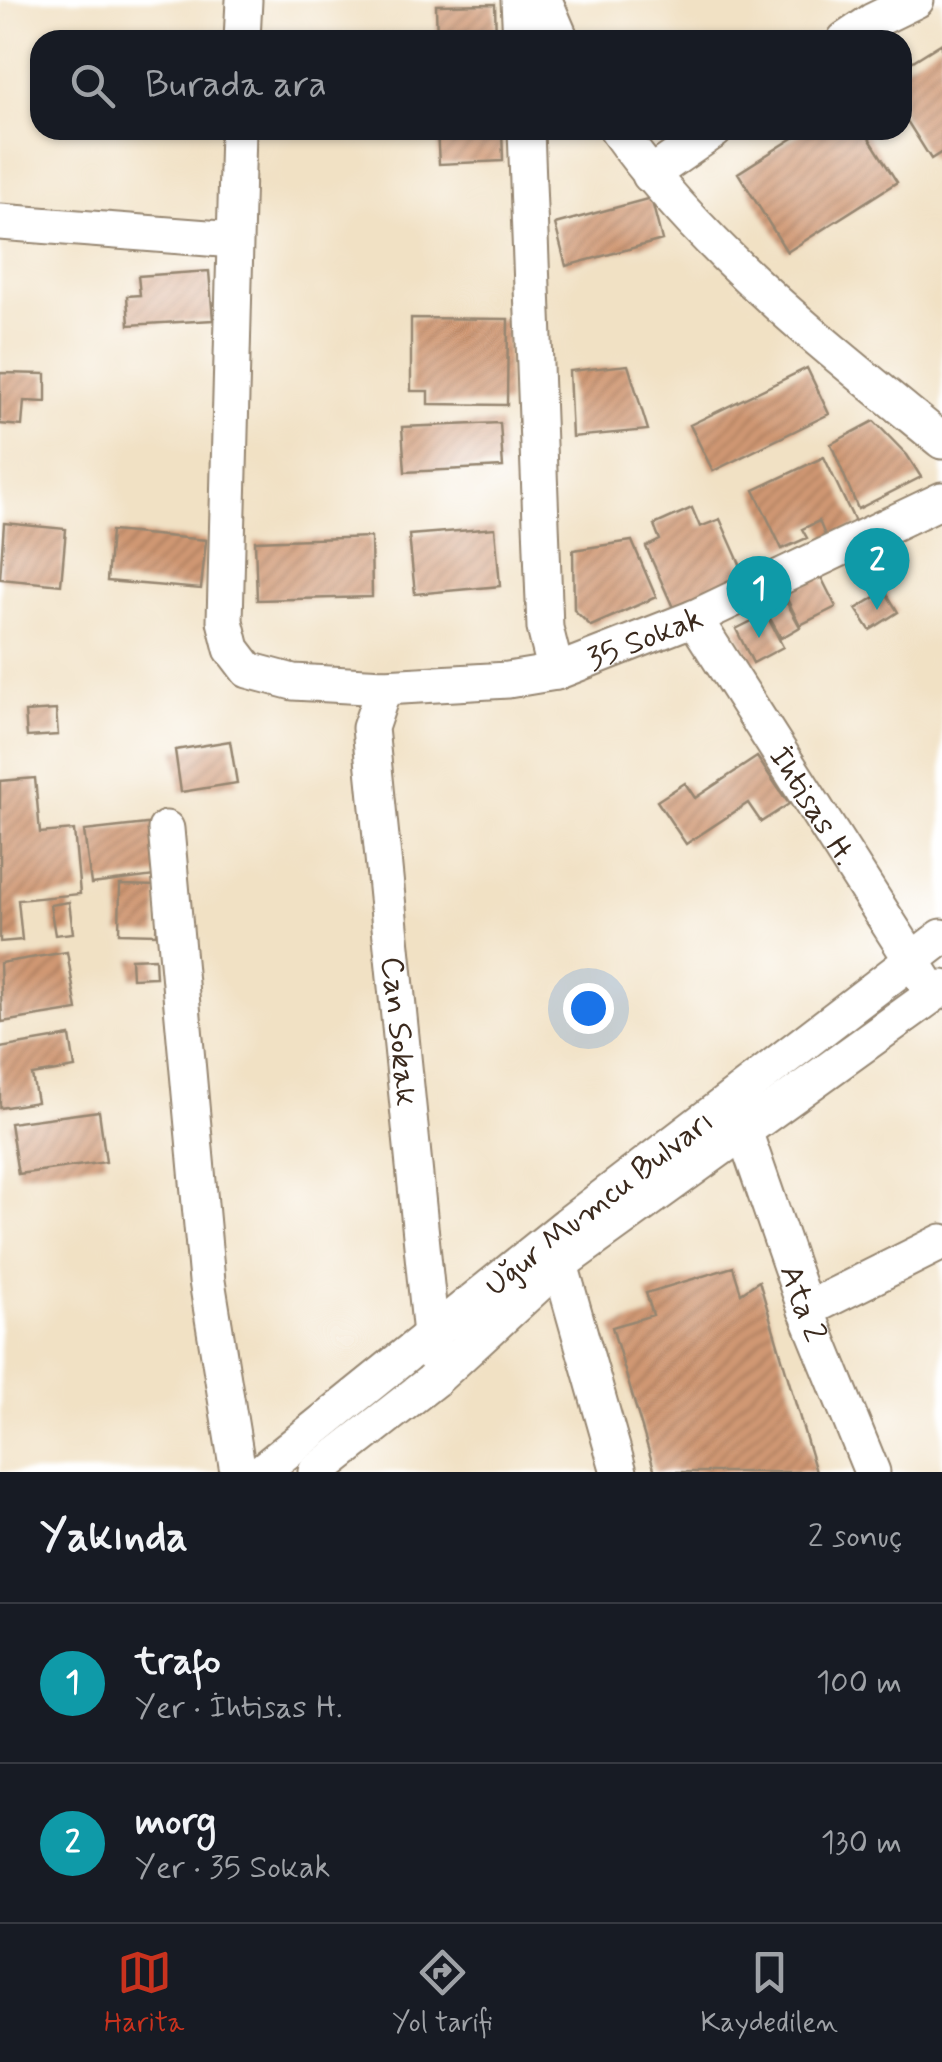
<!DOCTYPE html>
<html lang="tr">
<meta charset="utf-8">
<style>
body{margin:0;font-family:Mynerve,sans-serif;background:#20242c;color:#f1f3f6}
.you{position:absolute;left:588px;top:1008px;width:35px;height:35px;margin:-25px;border:8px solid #fff;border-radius:50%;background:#1a73e8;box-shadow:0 0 0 15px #1a73e833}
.badge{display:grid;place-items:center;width:65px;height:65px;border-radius:50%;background:#c8321e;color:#fff;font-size:32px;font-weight:700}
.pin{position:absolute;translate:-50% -82px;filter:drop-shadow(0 2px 5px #0008)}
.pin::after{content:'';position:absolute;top:52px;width:35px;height:30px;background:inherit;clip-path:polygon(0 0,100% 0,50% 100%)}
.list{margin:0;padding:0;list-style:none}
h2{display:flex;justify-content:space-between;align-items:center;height:130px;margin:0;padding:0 40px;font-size:42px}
h2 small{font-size:32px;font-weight:400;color:#9ea1a6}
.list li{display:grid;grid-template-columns:65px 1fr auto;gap:30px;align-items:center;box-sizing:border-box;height:160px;padding:0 40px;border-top:2px solid #363941}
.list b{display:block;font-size:38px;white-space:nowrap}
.list p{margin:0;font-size:32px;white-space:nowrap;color:#9ea1a6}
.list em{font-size:32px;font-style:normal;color:#9ea1a6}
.icon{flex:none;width:55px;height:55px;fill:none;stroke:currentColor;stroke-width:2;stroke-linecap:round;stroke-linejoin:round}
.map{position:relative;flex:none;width:942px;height:1472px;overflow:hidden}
.search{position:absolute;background:#171b24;box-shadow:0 2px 8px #0004;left:30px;right:30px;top:30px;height:110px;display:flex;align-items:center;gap:25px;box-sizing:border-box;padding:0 35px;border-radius:30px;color:#9ea1a6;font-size:38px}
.sheet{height:450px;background:#171b24}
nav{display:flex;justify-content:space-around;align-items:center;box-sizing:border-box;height:140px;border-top:2px solid #363941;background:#171b24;font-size:28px;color:#9ea1a6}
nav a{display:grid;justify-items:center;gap:5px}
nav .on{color:#c8321e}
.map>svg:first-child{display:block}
</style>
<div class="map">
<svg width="942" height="1472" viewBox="0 0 942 1472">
<defs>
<pattern id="building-hatch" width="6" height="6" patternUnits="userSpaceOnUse" patternTransform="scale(2.5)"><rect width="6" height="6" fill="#d09873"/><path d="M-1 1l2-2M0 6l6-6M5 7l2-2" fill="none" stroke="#aa7c5e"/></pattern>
</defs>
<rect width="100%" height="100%" fill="#fff"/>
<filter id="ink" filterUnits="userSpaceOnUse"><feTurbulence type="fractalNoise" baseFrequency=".01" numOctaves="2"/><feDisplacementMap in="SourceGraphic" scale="20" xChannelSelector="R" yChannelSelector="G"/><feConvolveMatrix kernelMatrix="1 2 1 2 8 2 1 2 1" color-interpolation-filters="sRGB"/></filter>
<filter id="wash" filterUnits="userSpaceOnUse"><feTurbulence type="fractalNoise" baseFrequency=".0048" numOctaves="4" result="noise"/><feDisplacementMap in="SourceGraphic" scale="40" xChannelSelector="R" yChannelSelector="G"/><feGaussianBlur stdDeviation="2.25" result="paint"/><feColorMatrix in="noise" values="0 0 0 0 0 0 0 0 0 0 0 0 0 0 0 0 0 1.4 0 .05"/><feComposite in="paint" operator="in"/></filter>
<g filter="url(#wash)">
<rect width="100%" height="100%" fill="#f1e1c4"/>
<g id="blocks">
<path fill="url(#building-hatch)" d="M495 4 496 40H437L436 5Z
M942 43V152L931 159 902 113V68Z
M437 130H502L503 161 439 164Z
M806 130H864L897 182 787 252 738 173Z
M651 198 662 240 566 266 555 224Z
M209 271 213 320 129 325 127 296 140 295 138 276Z
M411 318 508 319 507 405 428 404V391H411Z
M628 365 648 430 572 437 569 371Z
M807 368 829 414 713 471 690 425Z
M0 373 46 374V402L24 401 22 426 0 424Z
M874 421 907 455 921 477 858 509 831 444Z
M500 423 503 467 405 472 402 427Z
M824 457 857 526 827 540 819 521 802 529 807 538 782 549 754 490Z
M692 508 700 527 720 519 747 580 675 612 646 547 660 540 654 525Z
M4 523 66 529 61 585 0 579Z
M495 528 500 586 415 594 409 535Z
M111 531 206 540 201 589 107 581Z
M371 537 372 597 257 600 255 541Z
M632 541 656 597 591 626 574 610 573 550Z
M820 575 836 607 800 625 784 593Z
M885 591 898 612 870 630 856 609Z
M787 603 800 627 781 638 767 613Z
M766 614 783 647 753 663 736 629Z
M56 710 58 735 27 737 25 712Z
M230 741 237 783 181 792 175 750Z
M757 757 789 804 761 822 748 803 686 844 657 801 685 783 695 798Z
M35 778 40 833 74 830 80 894 18 900 22 940 0 942V781Z
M156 823 163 875 91 884 84 831Z
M120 885 158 886 156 934 119 933Z
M69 902 73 933 55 935 50 905Z
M67 952 77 1010 2 1022 0 963Z
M155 958 156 977 132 978 131 959Z
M70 1036 75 1068 32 1075 37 1102 0 1108V1048Z
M99 1111 106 1162 18 1174 10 1123Z
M733 1267 741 1293 759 1281 816 1472H655L612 1327 653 1315 646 1293Z"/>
</g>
</g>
<g filter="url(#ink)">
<use href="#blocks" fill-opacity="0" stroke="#968671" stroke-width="2.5"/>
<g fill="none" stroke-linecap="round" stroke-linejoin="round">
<defs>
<g id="minor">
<path d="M519 0 521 40"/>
<path d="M544 0 561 40"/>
<path d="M242 40 244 0"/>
<path d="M845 40 873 21 916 0"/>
<path id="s1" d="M238 130 225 621 232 649 248 670 293 682 384 687 508 680 556 672 694 618 942 500"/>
<path d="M526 130 545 628 556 672"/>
<path d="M617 130C705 253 826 346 942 441"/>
<path d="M650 175 715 130"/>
<path d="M0 222 234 240"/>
<path id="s2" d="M694 618 924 979"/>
<path id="s3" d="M384 687 370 728 433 1355"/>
<path d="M166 829 207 1281 238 1472"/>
<path id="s4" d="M744 1131 806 1310 872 1472"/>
<path d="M560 1264 619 1472"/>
<path d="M806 1310 942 1242"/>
<path id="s5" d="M261 1472 567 1225 942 937"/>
<path d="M316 1472 435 1379 560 1264 942 988"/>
</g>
</defs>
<use href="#minor" stroke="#968671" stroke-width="39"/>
<use href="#minor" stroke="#fff" stroke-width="35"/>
</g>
</g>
<g text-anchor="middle" stroke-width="8" stroke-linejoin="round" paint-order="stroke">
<g font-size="32" fill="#3b2a1e" stroke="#fff">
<text dy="11" stroke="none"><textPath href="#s1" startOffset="952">35 Sokak</textPath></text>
<text dy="11" stroke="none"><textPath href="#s2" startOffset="222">İhtisas H.</textPath></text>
<text dy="11" stroke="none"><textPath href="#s3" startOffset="348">Can Sokak</textPath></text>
<text dy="11" stroke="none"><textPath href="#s5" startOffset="432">Uğur Mumcu Bulvarı</textPath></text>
<text dy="11" stroke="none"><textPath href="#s4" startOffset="182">Ata 2</textPath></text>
</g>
</g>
</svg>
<div class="you"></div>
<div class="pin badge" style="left:759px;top:638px;background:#0f9aa8">1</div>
<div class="pin badge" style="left:877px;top:610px;background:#0f9aa8">2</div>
<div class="search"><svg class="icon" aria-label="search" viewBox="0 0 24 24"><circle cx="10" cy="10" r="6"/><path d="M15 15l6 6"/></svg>Burada ara</div>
</div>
<section class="sheet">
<h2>Yakında<small>2 sonuç</small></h2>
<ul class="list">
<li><span class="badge" style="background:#0f9aa8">1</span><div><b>trafo</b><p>Yer · İhtisas H.</p></div><em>100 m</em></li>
<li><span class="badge" style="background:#0f9aa8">2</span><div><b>morg</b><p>Yer · 35 Sokak</p></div><em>130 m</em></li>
</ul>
</section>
<nav>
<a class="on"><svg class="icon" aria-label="map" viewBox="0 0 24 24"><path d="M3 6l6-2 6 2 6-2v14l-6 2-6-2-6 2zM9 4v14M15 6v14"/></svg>Harita</a>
<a><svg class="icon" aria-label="directions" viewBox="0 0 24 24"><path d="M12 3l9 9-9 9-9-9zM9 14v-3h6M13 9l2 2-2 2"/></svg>Yol tarifi</a>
<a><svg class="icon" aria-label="saved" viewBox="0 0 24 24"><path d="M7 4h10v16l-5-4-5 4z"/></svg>Kaydedilen</a>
</nav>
